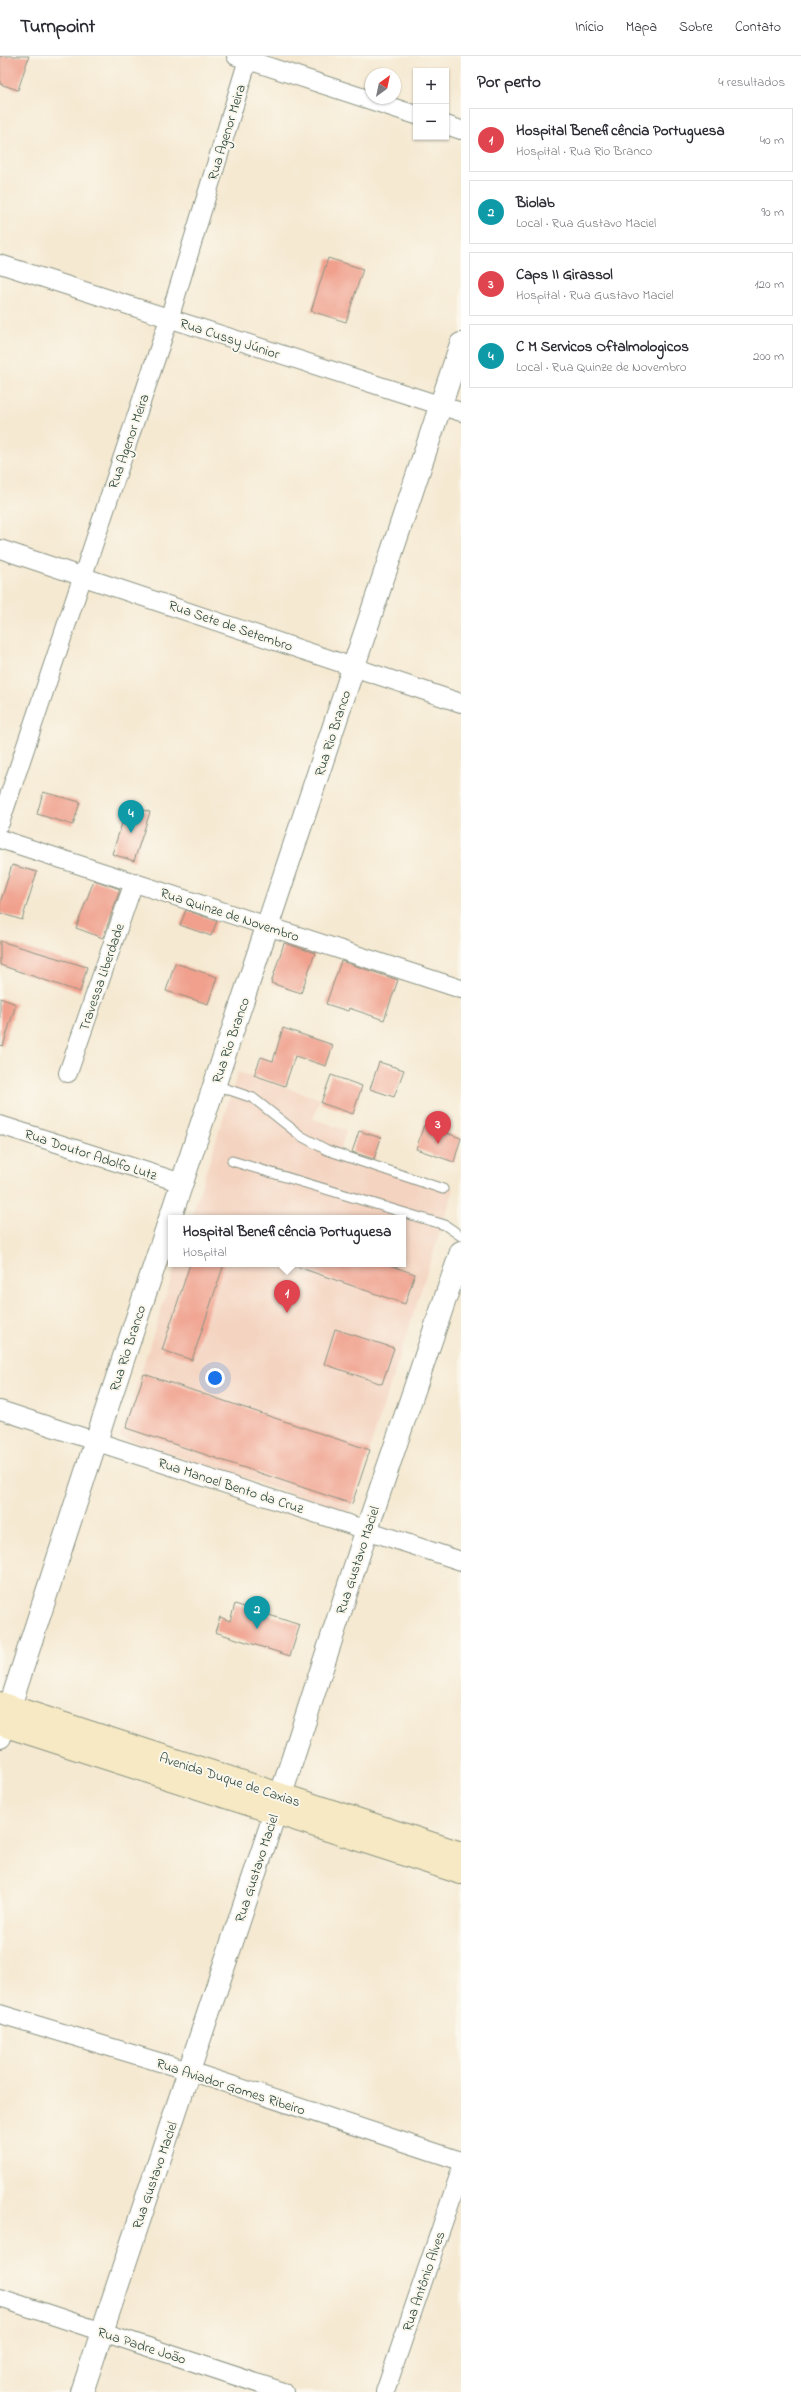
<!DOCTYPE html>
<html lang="pt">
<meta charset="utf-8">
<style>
body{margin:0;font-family:"Indie Flower",sans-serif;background:#f2f2f3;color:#2b2b33}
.controls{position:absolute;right:12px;top:12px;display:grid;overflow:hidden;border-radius:0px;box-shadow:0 1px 3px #0004}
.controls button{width:36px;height:36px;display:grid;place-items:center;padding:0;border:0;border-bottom:1px solid #e1e1e2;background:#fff;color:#2b2b33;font:20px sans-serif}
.compass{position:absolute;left:365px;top:12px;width:36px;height:36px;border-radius:50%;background:#fff;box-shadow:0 1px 3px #0004;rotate:33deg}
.you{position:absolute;left:215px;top:1322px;width:14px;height:14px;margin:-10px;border:3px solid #fff;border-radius:50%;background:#1a73e8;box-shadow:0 0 0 6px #1a73e833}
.badge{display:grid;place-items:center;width:26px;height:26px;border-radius:50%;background:#1f6fb2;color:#fff;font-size:13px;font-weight:700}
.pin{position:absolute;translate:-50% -33px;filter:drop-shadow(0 1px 2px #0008)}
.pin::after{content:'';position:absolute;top:21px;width:14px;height:12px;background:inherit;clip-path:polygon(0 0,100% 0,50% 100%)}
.popup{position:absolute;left:168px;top:1159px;width:238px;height:52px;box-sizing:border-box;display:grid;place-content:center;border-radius:0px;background:#fff;filter:drop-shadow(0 1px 3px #0005);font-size:13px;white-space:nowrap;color:#7c7c81}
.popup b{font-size:15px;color:#2b2b33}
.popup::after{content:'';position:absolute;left:50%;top:100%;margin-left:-8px;border:8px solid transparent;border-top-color:#fff}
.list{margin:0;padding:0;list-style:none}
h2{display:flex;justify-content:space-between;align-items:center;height:52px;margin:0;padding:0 16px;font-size:17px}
h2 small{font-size:13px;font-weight:400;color:#7c7c81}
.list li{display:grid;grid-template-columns:26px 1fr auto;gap:12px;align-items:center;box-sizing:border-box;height:64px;margin:0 8px 8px;padding:0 8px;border:1px solid #e1e1e2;border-radius:0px}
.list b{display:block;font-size:15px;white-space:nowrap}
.list p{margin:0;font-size:13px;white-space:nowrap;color:#7c7c81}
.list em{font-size:13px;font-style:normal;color:#7c7c81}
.map{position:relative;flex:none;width:461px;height:2336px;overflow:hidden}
header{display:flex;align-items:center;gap:24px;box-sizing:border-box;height:56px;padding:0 20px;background:#fff;border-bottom:1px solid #e1e1e2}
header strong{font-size:19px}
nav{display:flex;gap:22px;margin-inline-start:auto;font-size:14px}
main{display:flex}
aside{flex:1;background:#fff}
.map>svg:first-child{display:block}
</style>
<header>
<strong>Turnpoint</strong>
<nav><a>Início</a><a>Mapa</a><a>Sobre</a><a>Contato</a></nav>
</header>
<main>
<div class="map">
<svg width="461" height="2336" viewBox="0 0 461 2336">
<rect width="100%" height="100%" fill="#fbf7ec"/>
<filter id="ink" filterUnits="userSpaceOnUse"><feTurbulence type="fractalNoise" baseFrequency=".025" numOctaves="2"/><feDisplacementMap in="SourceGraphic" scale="8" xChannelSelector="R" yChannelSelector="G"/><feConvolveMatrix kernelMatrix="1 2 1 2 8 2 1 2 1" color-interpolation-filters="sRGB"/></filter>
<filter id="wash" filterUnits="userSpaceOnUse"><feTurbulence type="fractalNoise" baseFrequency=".012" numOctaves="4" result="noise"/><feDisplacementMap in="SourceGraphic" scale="16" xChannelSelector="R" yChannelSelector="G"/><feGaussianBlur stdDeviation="0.9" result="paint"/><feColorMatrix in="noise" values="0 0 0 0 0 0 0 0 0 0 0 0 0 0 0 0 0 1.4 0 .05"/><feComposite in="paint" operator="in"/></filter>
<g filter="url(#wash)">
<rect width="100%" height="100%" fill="#f5e9d2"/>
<path fill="#f4d3c0" d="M238 1016 320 1043 313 1063 346 1074 340 1095 454 1133 349 1456 120 1381 176 1208H403V1162H191Z"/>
<g id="blocks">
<path fill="#f0a08d" d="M0 0H29L18 34 0 28Z
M328 202 363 213 346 266 311 255Z
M43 736 80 746 73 769 37 758Z
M128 749 150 756 134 805 112 798Z
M12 809 37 816 22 864 0 857V847Z
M94 824 120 833 103 882 76 872Z
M186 854 217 865 211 880 180 869Z
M0 885 87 911 80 936 0 909Z
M284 887 315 897 301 937 271 927Z
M341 905 398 924 384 964 349 952 348 955 326 948Z
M175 907 217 921 208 948 166 935Z
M0 942 16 948 3 990 0 989Z
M283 972 333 989 326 1010 295 1000 285 1030 254 1019 261 1001 273 1005Z
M379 1006 404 1014 394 1041 370 1033Z
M331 1019 362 1030 353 1058 321 1047Z
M424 1069 461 1082 454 1106 416 1093Z
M359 1075 381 1082 374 1103 352 1096Z
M190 1208H224L192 1304 162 1294Z
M295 1208H386L415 1218 405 1248 295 1210Z
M335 1273 394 1292 382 1328 324 1308Z
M144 1318 370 1394 352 1448 126 1372Z
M235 1548 300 1569 290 1600 215 1576 220 1561 230 1565Z"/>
</g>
</g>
<g filter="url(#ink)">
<use href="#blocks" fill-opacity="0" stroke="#8a9383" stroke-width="1"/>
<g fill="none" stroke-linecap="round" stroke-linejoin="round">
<defs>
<path id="service" d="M215 1029 253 1042 301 1080 327 1094 443 1133
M232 1105 445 1169 461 1180"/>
<path id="minor" d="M236 0 416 59
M446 69 461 74
M0 208 461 356
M0 493 461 647
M0 767 169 263 249 0
M0 783 461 933
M68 1017 134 826
M0 1069 182 1127
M0 1354 461 1505
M0 1958 189 2015 461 2105
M0 2242 284 2336
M385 2336 461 2114"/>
<path id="tertiary" d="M0 1681 96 1385 461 288
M82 2336 275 1757 367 1473 461 1196"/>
<path id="secondary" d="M0 1647 461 1797
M0 1668 461 1817"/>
</defs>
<use href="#service" stroke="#8a9383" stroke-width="11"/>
<use href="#minor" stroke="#8a9383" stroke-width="20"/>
<use href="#tertiary" stroke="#8a9383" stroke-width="24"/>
<use href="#secondary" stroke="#8a9383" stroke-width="24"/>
<use href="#service" stroke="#fff" stroke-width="9"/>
<use href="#minor" stroke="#fff" stroke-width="18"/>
<use href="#tertiary" stroke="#fff" stroke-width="22"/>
<use href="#secondary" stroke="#f6e9c3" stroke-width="22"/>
</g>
</g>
<g text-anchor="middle" stroke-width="4" stroke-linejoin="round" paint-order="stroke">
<g font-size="14" fill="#1f3d34" stroke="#fbf7ec">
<text transform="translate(226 76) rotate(-73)" y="5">Rua Agenor Meira</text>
<text transform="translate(230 282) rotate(18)" y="5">Rua Cussy Júnior</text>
<text transform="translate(128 385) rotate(-71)" y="5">Rua Agenor Meira</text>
<text transform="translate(231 569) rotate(19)" y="5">Rua Sete de Setembro</text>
<text transform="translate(332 677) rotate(-72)" y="5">Rua Rio Branco</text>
<text transform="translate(230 858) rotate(18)" y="5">Rua Quinze de Novembro</text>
<text transform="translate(101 921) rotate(-71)" y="5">Travessa Liberdade</text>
<text transform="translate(230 984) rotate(-71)" y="5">Rua Rio Branco</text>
<text transform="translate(91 1098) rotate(18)" y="5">Rua Doutor Adolfo Lutz</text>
<text transform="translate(127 1292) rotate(-72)" y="5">Rua Rio Branco</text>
<text transform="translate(231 1429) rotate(18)" y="5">Rua Manoel Bento da Cruz</text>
<text transform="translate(357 1504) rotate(-72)" y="5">Rua Gustavo Maciel</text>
<text transform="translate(230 1723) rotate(18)" y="5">Avenida Duque de Caxias</text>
<text transform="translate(256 1812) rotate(-72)" y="5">Rua Gustavo Maciel</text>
<text transform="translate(231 2030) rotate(18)" y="5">Rua Aviador Gomes Ribeiro</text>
<text transform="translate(154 2119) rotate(-71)" y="5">Rua Gustavo Maciel</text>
<text transform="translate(423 2225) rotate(-71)" y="5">Rua Antônio Alves</text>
<text transform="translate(142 2289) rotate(18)" y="5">Rua Padre João</text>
</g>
</g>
</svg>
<div class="controls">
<button>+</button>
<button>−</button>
</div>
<svg class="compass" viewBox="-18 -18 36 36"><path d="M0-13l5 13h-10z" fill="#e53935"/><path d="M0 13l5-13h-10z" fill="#7c7c81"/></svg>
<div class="you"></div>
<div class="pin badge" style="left:287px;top:1257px;background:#e0444e">1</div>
<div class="popup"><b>Hospital Beneficência Portuguesa</b>Hospital</div>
<div class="pin badge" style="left:257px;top:1573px;background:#0f9aa8">2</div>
<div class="pin badge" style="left:438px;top:1088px;background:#e0444e">3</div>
<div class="pin badge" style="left:131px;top:777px;background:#0f9aa8">4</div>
</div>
<aside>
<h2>Por perto<small>4 resultados</small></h2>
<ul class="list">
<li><span class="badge" style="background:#e0444e">1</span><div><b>Hospital Beneficência Portuguesa</b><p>Hospital · Rua Rio Branco</p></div><em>40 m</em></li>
<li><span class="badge" style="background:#0f9aa8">2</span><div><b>Biolab</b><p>Local · Rua Gustavo Maciel</p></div><em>90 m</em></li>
<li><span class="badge" style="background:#e0444e">3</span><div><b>Caps II Girassol</b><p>Hospital · Rua Gustavo Maciel</p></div><em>120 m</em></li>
<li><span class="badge" style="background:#0f9aa8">4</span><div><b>C M Servicos Oftalmologicos</b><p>Local · Rua Quinze de Novembro</p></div><em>200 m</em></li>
</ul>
</aside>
</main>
